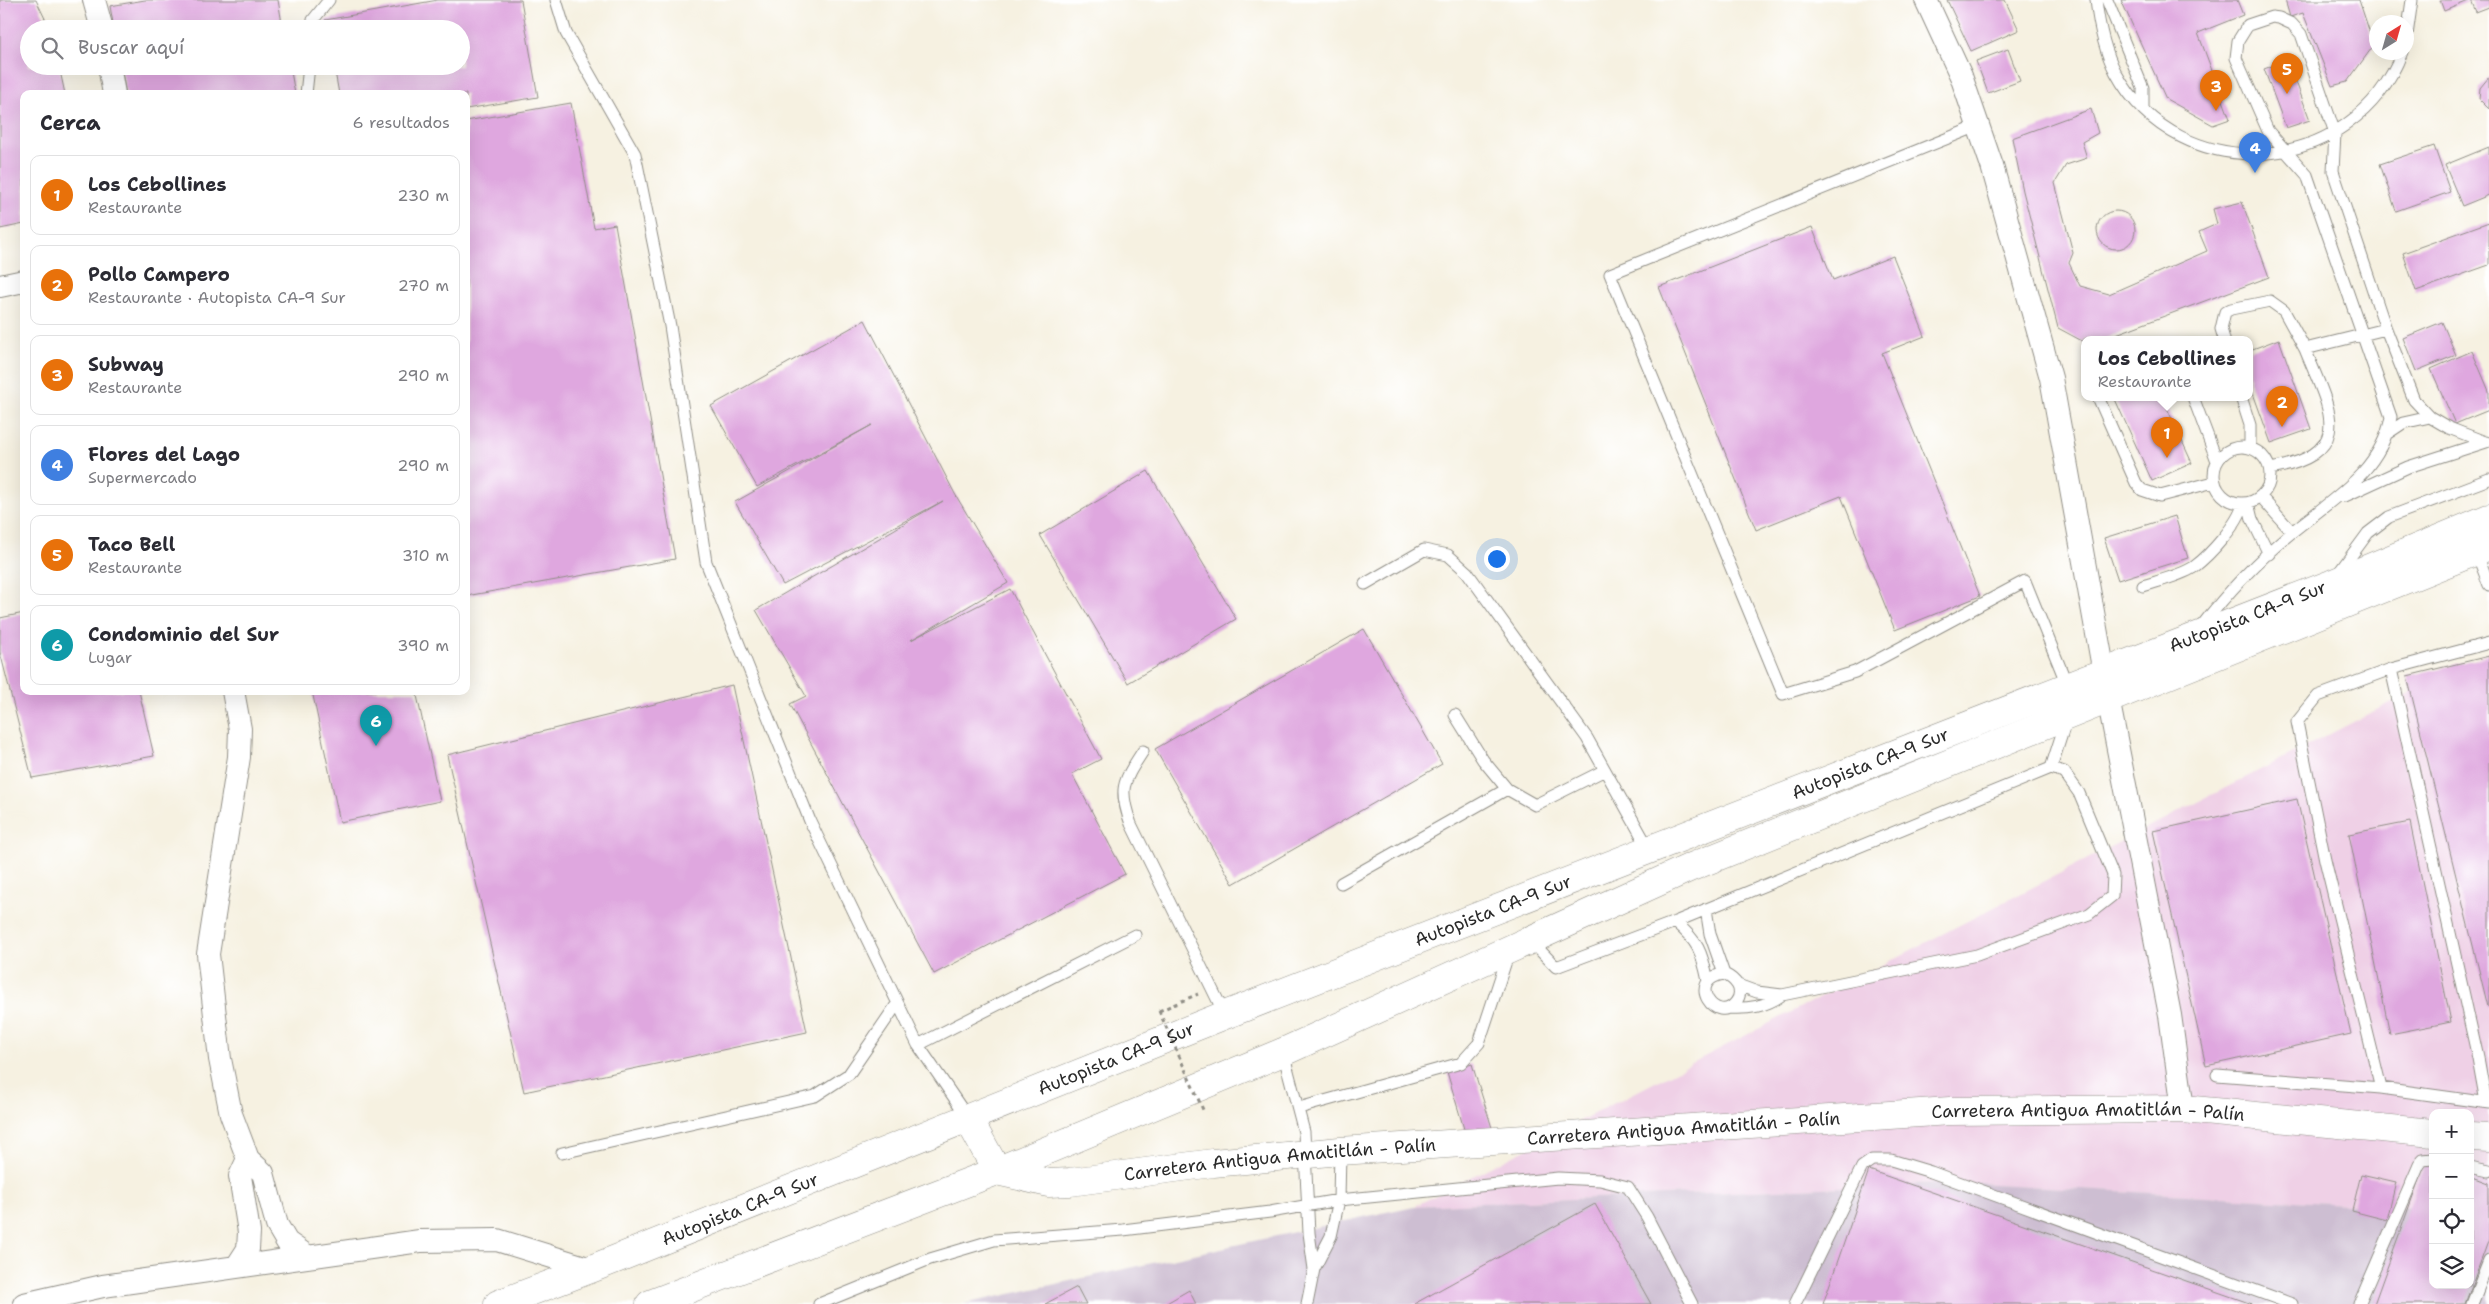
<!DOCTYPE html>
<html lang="es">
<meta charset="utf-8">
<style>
body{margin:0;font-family:"Shantell Sans",sans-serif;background:#f7f7f7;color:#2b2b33}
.controls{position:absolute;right:15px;bottom:15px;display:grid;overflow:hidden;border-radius:10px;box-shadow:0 5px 20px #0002}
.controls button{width:45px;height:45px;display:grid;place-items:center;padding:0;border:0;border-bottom:1px solid #e1e1e2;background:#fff;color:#2b2b33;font:25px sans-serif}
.compass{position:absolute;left:2369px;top:15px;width:45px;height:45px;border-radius:50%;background:#fff;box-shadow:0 5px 20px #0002;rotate:37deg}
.you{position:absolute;left:1496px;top:558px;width:18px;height:18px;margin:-12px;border:4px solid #fff;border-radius:50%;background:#1a73e8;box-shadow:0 0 0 8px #1a73e833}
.badge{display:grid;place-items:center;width:32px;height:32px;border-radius:50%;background:#d1495b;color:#fff;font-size:16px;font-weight:700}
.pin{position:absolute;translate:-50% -41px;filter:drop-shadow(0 1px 2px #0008)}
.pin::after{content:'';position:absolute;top:26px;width:18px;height:15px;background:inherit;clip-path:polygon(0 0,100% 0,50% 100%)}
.popup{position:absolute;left:2081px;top:336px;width:172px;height:65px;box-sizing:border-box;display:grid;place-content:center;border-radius:10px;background:#fff;filter:drop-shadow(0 1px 4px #0005);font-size:16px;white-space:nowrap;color:#7c7c81}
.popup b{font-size:19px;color:#2b2b33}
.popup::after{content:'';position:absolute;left:50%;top:100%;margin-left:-10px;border:10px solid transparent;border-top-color:#fff}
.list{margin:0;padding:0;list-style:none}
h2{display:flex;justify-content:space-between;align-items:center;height:65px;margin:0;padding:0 20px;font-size:21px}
h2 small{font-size:16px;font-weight:400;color:#7c7c81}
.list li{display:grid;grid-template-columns:32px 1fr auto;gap:15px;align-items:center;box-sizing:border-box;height:80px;margin:0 10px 10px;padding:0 10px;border:1px solid #e1e1e2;border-radius:10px}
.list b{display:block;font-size:19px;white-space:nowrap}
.list p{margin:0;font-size:16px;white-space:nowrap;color:#7c7c81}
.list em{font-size:16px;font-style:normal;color:#7c7c81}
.icon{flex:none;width:28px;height:28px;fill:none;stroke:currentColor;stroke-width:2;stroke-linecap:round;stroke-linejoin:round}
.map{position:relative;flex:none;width:2489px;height:1304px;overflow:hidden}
.search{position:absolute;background:#fff;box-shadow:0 5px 20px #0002;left:20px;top:20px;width:450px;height:55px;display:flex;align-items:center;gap:12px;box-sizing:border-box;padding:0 18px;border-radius:28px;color:#7c7c81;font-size:19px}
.panel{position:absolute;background:#fff;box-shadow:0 5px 20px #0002;left:20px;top:90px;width:450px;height:605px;border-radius:10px}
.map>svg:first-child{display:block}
</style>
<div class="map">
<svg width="2489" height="1304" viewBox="0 0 2489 1304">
<rect width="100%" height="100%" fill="#fff"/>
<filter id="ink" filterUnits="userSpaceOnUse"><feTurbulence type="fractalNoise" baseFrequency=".02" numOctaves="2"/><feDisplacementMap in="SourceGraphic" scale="10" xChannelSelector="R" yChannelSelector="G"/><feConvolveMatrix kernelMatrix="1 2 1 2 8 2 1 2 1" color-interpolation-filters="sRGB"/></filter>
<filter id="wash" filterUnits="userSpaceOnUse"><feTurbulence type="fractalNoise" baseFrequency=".0096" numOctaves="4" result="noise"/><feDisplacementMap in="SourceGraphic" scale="20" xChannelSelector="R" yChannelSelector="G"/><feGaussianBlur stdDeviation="1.12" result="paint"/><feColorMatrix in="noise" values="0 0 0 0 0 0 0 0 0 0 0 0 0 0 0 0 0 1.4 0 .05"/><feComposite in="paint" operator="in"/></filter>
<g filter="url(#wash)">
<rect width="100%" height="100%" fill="#f6f1e1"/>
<path fill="#efd0e6" d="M2489 652V1212L2470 1211V1113H2433V1209L1958 1182 1415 1206Z"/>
<path fill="#cdbed2" d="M1958 1182 2433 1209V1285H2470L2489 1212V1304H964L1414 1206Z"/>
<g id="blocks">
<path fill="#dfa7df" d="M0 0H36L50 29H29V66H59L65 94H24V224L0 229Z
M145 0H278L283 29H114L110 6Z
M438 0H521L538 97 466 109V94H339L334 66H461V29H327L325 20Z
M1947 0H2005L2019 30 1971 51Z
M2121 0H2237L2243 15 2198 33 2230 119 2213 125 2166 99Z
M2285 0H2359L2374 45 2347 82 2332 86 2303 13 2290 17Z
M2440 0H2489V7L2476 12 2471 0 2444 11Z
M2008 49 2020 81 1988 93 1976 61Z
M2288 60 2310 120 2286 128 2264 69Z
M121 66H290L295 94H126Z
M2489 77V109L2479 99 2480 88Z
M571 103 594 228 615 224 675 559 466 596V121Z
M2091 109 2098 133 2082 142 2087 158 2066 165 2055 183 2073 253 2069 263 2080 286 2109 294 2207 251 2199 232 2217 224 2213 209 2242 202 2269 277 2103 339H2084V342L2058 328 2023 191 2012 138Z
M2434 146 2450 192 2396 211 2380 164Z
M2489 147V195L2462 206 2445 165Z
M2097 230a19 19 0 1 1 38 0a19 19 0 1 1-38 0Z
M2489 222V265L2416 291 2403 253Z
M1812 227 1833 280 1893 256 1925 336 1882 353 1980 596 1895 630 1841 496 1756 530 1659 287Z
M865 320 955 494 1008 583 911 640 1010 589 1101 759 1072 774 1125 874 934 974 790 704 806 696 756 610 943 501 783 585 735 502 872 425 757 487 711 406Z
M2442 322 2456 355 2416 371 2403 338Z
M2279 339 2311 429 2271 443 2250 385V350Z
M2472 351 2489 391V410L2455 424 2431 369Z
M2114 397H2162L2192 463 2152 481Z
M1148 471 1236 619 1128 683 1040 535Z
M2175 516 2188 558 2118 580 2104 538Z
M24 613V691H139L154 756 32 778 0 652V618Z
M1364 629 1442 764 1233 884 1155 749Z
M2489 656V1007H2488L2407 676Z
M732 685 807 1032 524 1092 447 755Z
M312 691H416L440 801 340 822Z
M2297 799 2351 1034 2206 1066 2153 831Z
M2410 822 2451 1022 2390 1034 2349 834Z
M1472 1064 1493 1131 1467 1139 1447 1072Z
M2426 1160 2433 1162V1285H2470V1176L2489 1183V1239L2465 1304H2374Z
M1869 1170 2252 1304H1823Z
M2361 1174 2396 1182 2387 1220 2352 1211Z
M1595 1204 1651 1304H1414Z
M1077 1287 1086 1304H1045Z
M1189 1290 1196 1304H1165Z"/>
</g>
</g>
<g filter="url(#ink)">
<use href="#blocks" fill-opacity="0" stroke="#908e86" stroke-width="1"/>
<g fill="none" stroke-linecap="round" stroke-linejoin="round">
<defs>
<path id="lane" d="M556 0 566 33 635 154 670 326 706 562 810 821 918 1045 968 1118
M2096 0C2099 26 2104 50 2116 73 2180 191 2355 176 2402 52
M2107 0 2143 88V107
M312 29 313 20 329 0
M2406 42 2412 0
M306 94 309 66
M1978 126 1610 274 1783 694 1855 672 2025 581 2068 687
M2224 339 2221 329 2225 312 2231 309 2270 301 2284 311 2305 349
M2098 397 2136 483 2142 490 2160 496 2214 482
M2193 397 2217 461
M2241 397 2250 425V448
M2388 433 2403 423 2430 417
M2214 475a28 28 0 1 1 56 0a28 28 0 1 1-56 0Z
M2270 469C2359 453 2329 409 2305 349L2386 329
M2345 496 2408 467 2486 442
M2261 497 2292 532
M2248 503 2252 519 2269 554
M2476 551 2489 585
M2337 575 2368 533 2389 517 2489 479
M1365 584 1424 550 1448 555 1467 572 1587 738 1649 849
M2143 586C2158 581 2180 576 2194 567 2210 555 2239 523 2243 504
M2200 628C2227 593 2258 560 2292 532 2332 499 2381 472 2391 417L2307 175 2268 131 2236 58 2238 41 2248 25 2272 17 2279 18 2292 24 2301 34 2335 133 2333 171 2386 329 2414 400 2430 417 2449 428 2485 442
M2489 643 2391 669 2318 696 2297 722 2325 860 2381 1088 2489 1103
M2391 669 2478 1058 2486 1102
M1455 715 1483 760 1507 789 1535 805 1605 770
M1143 751C1123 782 1118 788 1131 824L1225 1015
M1341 883 1507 789
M1706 909 1710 934 1724 974C1735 979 1745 990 1736 1002 1717 1027 1684 980 1724 974
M1675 922C1698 941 1702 952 1708 981
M1530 940 1556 967 1675 922 2051 768 2067 718
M1738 985 1757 992 1782 995 1977 955 2089 914 2112 896 2113 875 2079 793 2064 772 2051 768
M1729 1008C1749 1009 1765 1007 1782 995
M918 1045 1135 935
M1283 1052 1304 1132 1309 1233 1314 1269
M2217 1075 2381 1088
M1299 1108 1461 1063 1479 1043 1509 952
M562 1153 815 1096 849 1074 897 1004
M2470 1167 2489 1171
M819 1304 930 1259 994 1240 1123 1230 1270 1212 1339 1200 1558 1178 1600 1180 1628 1187 1647 1217 1692 1304
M1307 1304 1314 1269 1331 1236 1339 1200 1340 1151
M1795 1304 1862 1167 1872 1160H1891L1931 1172 2292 1304
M2359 1304 2419 1165 2423 1160 2433 1159
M2472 1304 2489 1261"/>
<path id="street" d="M94 0 102 29
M1926 0 1961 76 1992 166 2051 378 2104 673
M109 66 114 94
M0 286 24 281
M233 691 240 729 239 757 208 954 220 1059 231 1114 248 1159 263 1173 277 1225 287 1242 307 1256
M2108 698 2170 1015 2183 1109
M237 1266 248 1249 249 1232 240 1176 248 1159
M24 1304 103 1286 420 1241 497 1240 591 1269"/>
<g id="secondary">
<path id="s1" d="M968 1118 997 1171 1049 1183 1070 1182 1213 1163 1340 1151 1950 1111 2183 1109 2433 1133"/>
<path d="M2470 1137 2489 1138"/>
</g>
<g id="highway">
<path id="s2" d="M498 1304 591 1269 1225 1015 2331 584 2489 518"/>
<path d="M650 1304 997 1171 1283 1052 1689 868 2489 546"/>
</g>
</defs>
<use href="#lane" stroke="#908e86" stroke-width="13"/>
<use href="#street" stroke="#908e86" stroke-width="24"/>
<use href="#secondary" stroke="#908e86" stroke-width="29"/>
<use href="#highway" stroke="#908e86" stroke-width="29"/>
<path stroke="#908e86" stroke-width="3" stroke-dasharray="4 4" stroke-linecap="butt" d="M1159 1011 1198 994"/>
<use href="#lane" stroke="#fff" stroke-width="11"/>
<use href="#street" stroke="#fff" stroke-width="22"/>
<use href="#secondary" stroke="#fff" stroke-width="28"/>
<use href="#highway" stroke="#fff" stroke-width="28"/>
<path stroke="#908e86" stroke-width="3" stroke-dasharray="4 4" stroke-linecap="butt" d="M1159 1011 1204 1112"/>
</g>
</g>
<g text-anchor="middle" stroke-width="4" stroke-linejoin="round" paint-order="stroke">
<g font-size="18" fill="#2b2b2b" stroke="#fff">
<text dy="6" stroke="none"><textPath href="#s2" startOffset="1880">Autopista CA-9 Sur</textPath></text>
<text dy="6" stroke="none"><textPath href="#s2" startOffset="1475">Autopista CA-9 Sur</textPath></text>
<text dy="6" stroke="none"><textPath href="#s2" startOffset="1070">Autopista CA-9 Sur</textPath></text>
<text dy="6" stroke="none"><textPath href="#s2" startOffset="665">Autopista CA-9 Sur</textPath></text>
<text dy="6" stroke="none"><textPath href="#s1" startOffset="1156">Carretera Antigua Amatitlán - Palín</textPath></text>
<text dy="6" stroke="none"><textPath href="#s1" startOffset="751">Carretera Antigua Amatitlán - Palín</textPath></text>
<text dy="6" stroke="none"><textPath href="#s1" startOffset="346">Carretera Antigua Amatitlán - Palín</textPath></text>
<text dy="6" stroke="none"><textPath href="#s2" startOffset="260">Autopista CA-9 Sur</textPath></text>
</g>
</g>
</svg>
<div class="controls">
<button>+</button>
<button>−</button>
<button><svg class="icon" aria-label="locate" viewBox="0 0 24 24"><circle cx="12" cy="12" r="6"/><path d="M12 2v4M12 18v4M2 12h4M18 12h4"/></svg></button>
<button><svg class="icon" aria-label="layers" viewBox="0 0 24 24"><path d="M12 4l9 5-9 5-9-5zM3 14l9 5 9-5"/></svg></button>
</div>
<svg class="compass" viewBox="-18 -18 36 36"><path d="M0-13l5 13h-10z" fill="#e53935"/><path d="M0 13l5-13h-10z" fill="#7c7c81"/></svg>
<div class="you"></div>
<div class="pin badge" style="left:2167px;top:458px;background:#e8710a">1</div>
<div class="popup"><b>Los Cebollines</b>Restaurante</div>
<div class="pin badge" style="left:2282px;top:427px;background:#e8710a">2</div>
<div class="pin badge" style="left:2216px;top:111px;background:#e8710a">3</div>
<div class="pin badge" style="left:2255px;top:173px;background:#3f7fe0">4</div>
<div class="pin badge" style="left:2287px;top:94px;background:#e8710a">5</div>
<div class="pin badge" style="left:376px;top:746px;background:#0f9aa8">6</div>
<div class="search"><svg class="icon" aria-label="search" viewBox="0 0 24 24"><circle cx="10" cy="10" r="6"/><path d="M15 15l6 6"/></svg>Buscar aquí</div>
<section class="panel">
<h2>Cerca<small>6 resultados</small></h2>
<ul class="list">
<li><span class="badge" style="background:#e8710a">1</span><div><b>Los Cebollines</b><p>Restaurante</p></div><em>230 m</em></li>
<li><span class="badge" style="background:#e8710a">2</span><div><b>Pollo Campero</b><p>Restaurante · Autopista CA-9 Sur</p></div><em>270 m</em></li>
<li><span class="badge" style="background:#e8710a">3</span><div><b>Subway</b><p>Restaurante</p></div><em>290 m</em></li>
<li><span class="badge" style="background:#3f7fe0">4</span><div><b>Flores del Lago</b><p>Supermercado</p></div><em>290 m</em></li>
<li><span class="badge" style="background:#e8710a">5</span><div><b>Taco Bell</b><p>Restaurante</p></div><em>310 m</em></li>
<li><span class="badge" style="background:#0f9aa8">6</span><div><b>Condominio del Sur</b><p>Lugar</p></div><em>390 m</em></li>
</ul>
</section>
</div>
